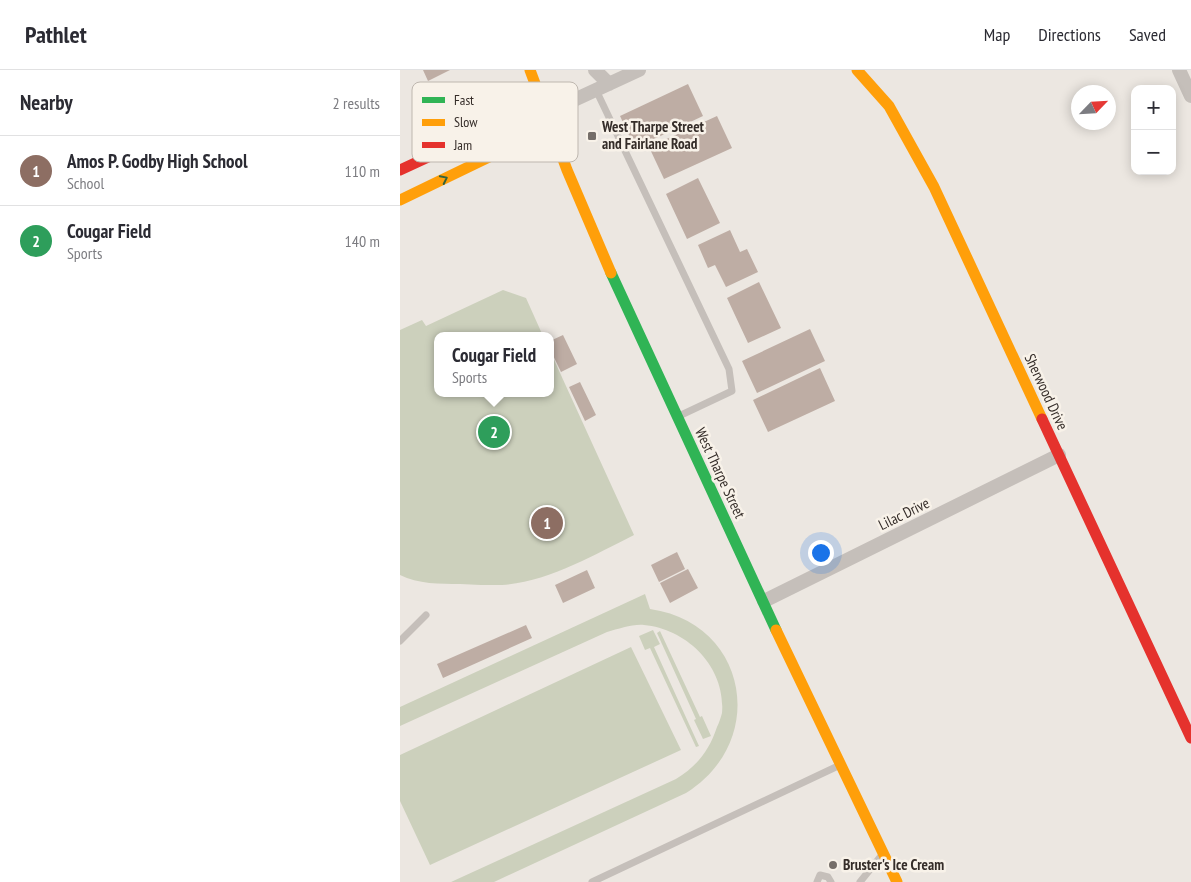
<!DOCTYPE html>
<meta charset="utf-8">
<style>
body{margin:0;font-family:"PT Sans Narrow",sans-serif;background:#f7f7f7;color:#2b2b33}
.controls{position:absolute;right:15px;top:15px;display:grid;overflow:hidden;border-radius:10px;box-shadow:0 2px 12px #0003}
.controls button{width:45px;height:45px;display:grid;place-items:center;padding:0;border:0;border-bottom:1px solid #e1e1e2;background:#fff;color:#2b2b33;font:25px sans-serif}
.compass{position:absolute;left:671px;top:15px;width:45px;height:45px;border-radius:50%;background:#fff;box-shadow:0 2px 12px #0003;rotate:65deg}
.you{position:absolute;left:420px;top:482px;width:18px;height:18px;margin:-12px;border:4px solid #fff;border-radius:50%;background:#1a73e8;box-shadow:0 0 0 8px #1a73e833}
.badge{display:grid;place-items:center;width:32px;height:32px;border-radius:50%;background:#d93025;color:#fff;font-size:16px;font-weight:700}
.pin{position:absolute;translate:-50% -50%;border:2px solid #fff;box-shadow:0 1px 5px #0006}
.popup{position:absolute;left:34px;top:262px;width:120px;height:65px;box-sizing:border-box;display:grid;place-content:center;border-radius:10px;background:#fff;filter:drop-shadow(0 1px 4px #0005);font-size:16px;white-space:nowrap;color:#7c7c81}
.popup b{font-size:19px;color:#2b2b33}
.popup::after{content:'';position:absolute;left:50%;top:100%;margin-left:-10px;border:10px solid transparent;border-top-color:#fff}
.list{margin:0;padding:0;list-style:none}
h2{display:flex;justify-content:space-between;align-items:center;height:65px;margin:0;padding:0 20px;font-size:21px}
h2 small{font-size:16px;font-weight:400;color:#7c7c81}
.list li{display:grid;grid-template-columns:32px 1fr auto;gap:15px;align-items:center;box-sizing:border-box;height:70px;padding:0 20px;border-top:1px solid #e1e1e2}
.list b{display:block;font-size:19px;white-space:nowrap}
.list p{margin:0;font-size:16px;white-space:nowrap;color:#7c7c81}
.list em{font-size:16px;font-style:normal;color:#7c7c81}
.map{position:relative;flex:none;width:791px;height:812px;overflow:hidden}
header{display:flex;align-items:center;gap:30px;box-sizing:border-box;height:70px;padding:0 25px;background:#fff;border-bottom:1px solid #e1e1e2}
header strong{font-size:24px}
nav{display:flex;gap:28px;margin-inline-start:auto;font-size:18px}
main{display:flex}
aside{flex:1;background:#fff}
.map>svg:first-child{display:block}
</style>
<header>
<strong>Pathlet</strong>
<nav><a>Map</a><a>Directions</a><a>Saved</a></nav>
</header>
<main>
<aside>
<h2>Nearby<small>2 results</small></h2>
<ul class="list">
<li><span class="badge" style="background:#8d6e63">1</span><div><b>Amos P. Godby High School</b><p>School</p></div><em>110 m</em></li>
<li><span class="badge" style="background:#2e9e5b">2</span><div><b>Cougar Field</b><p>Sports</p></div><em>140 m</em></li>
</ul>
</aside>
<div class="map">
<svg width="791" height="812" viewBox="0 0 791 812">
<rect width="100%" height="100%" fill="#ece7e1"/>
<path fill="#ccd0bc" d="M103 220 126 228 143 266H38V323H150V281L234 465C194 485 148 512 102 515 88 515 74 515 60 514 40 514 18 514 0 505V260L22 250 26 256Z
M245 524 250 539C348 553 369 671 286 723L94 812H51L276 709C297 696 309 681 317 657 319 653 321 647 322 643 326 597 287 559 244 555 232 554 219 559 207 562L0 656V637Z
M253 560 260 574 254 577 299 676 296 677 250 578 245 580 239 566Z
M260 561 300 647 302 646 311 666 303 669 294 650 296 649 257 563Z
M231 577 281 680 30 795 0 731V685Z"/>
<path fill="#beada4" d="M23 0H50L28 11Z
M288 14 303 46 235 78 220 46Z
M317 46 332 78 264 109 249 77Z
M298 108 320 153 287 169 266 124Z
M330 160 340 182 347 179 358 202 326 217 315 195 308 198 298 175Z
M359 212 381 258 348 273 327 228Z
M410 259 425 291 357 323 342 291Z
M163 265 177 294 161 302 150 279V271Z
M420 298 435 331 368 362 353 330Z
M180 312 196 345 185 351 169 317Z
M277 482 285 499 259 512 251 495Z
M288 499 298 518 270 533 260 513Z
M187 500 195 518 163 533 155 515Z
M126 555 132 568 43 608 37 594Z"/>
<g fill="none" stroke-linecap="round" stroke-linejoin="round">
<path stroke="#c5bfba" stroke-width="7" d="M196 20 329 299 332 321 279 346
M0 571 26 545
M192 812 438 696
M417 812 420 805 428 807 431 812
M460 812 481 786"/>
<path stroke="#c5bfba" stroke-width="14" d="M195 0 209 14
M779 0 791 26
M146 43 239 0
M364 531 659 385"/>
<path stroke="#30b455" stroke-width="11" d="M211 203 376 560"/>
<path stroke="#ff9f0a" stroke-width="11" d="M130 0 167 100 211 203
M457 0 489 36 534 117 642 349
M0 130 114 75 146 43
M376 560 497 812"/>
<path stroke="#e5322d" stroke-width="11" d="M0 100 108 50 146 43
M642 349 791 668"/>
</g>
<defs><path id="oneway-chevron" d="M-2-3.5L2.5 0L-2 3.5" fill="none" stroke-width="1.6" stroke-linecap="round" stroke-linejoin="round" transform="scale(1.25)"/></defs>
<use stroke="#33633b" href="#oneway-chevron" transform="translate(44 109) rotate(-26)"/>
<g fill="#756e69" stroke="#f8f2e9" stroke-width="2">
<rect x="187" y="61" width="10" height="10" rx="2.5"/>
<circle cx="433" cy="795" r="5"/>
</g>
<g text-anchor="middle" stroke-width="5" stroke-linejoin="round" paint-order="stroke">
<g font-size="15" font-weight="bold" fill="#352d29" stroke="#f8f2e9" text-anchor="start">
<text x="202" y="62">West Tharpe Street<tspan x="202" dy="17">and Fairlane Road</tspan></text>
<text x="443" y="800">Bruster's Ice Cream</text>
</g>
<g font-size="15" fill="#352d29" stroke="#f8f2e9">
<text transform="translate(646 322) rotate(65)" y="5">Sherwood Drive</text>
<text transform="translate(320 403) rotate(65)" y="5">West Tharpe Street</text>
<text transform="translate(504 444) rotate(-26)" y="5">Lilac Drive</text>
</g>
</g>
<rect x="12" y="12" width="166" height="80" rx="8" fill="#f8f2e9" stroke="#beb7af" stroke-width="1"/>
<rect x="22" y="27" width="23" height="6" fill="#30b455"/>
<rect x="22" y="49" width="23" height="7" fill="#ff9f0a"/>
<rect x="22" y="72" width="23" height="6" fill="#e5322d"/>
<g font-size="14" fill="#352d29">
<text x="54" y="35">Fast</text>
<text x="54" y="57">Slow</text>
<text x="54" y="80">Jam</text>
</g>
</svg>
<div class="controls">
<button>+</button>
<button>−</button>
</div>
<svg class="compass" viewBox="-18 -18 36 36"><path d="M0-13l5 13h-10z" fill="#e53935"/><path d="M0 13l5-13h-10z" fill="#7c7c81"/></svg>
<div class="you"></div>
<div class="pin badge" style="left:147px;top:453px;background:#8d6e63">1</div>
<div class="pin badge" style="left:94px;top:362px;background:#2e9e5b">2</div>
<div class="popup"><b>Cougar Field</b>Sports</div>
</div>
</main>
